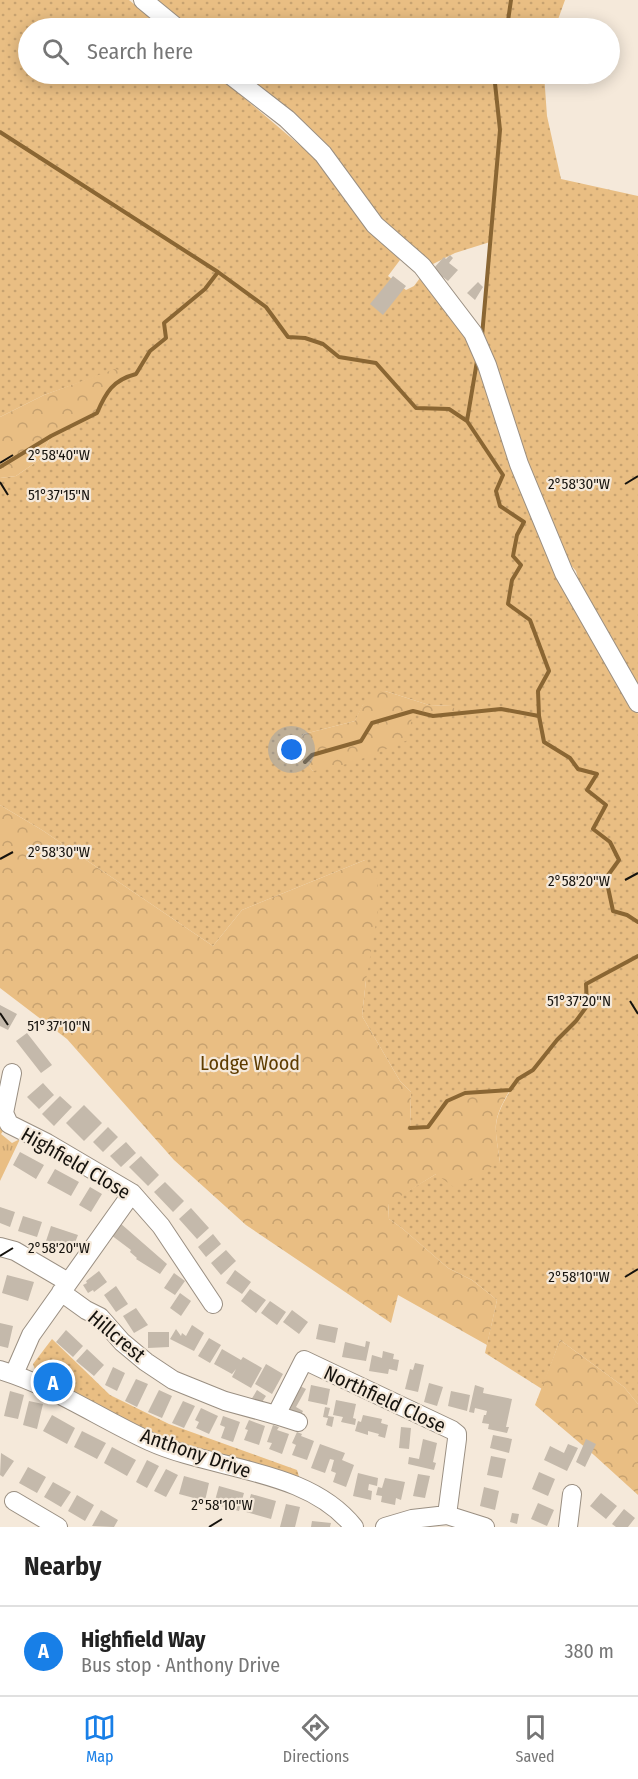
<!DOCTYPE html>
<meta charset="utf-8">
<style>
body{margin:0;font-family:"Fira Sans Condensed",sans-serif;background:#f6f6f6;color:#222}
.you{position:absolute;left:292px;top:750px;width:21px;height:21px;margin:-15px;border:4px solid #fff;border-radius:50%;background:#1a73e8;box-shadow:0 0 0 9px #1a73e833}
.badge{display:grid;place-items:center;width:39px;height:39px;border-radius:50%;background:#187fe7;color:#fff;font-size:20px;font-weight:700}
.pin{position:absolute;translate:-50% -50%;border:3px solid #fff;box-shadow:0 2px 6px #0006}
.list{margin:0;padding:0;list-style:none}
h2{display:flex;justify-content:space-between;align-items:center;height:78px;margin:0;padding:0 24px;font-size:26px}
h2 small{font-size:20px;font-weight:400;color:#767676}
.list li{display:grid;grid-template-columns:39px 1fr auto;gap:18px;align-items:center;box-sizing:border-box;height:90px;padding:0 24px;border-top:2px solid #e0e0e0}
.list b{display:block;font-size:22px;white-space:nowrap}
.list p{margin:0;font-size:20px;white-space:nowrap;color:#767676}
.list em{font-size:20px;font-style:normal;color:#767676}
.icon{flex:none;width:33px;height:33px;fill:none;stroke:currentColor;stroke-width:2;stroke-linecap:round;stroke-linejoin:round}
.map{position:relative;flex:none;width:638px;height:1527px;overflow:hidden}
.search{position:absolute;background:#fff;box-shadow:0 3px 15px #0003;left:18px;right:18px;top:18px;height:66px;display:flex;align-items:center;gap:15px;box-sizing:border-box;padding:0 21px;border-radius:33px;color:#767676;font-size:22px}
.sheet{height:168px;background:#fff}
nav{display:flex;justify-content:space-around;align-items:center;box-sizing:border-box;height:84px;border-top:2px solid #e0e0e0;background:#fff;font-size:16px;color:#767676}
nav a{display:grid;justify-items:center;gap:3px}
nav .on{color:#187fe7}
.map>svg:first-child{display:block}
</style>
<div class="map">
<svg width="638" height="1527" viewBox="0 0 638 1527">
<defs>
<pattern id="grass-dots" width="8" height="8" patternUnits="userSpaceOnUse" patternTransform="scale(1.5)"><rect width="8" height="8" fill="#e9be83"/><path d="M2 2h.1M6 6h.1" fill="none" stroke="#c7a270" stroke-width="1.8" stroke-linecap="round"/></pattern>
<pattern id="forest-crowns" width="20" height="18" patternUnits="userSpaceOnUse" patternTransform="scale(1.5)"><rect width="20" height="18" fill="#e9be83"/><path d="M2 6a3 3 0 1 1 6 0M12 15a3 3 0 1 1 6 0" fill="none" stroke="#c7a270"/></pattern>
<pattern id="park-tufts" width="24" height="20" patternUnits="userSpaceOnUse" patternTransform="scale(1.5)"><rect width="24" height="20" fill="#e9be83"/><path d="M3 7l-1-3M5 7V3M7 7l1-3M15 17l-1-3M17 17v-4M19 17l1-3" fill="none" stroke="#c7a270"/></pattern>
</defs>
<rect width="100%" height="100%" fill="#f5e9da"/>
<path fill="url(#grass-dots)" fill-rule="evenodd" d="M0 0H129L163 28H28V74H216L323 165 350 202 400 260 388 276 406 290 414 286 420 278 458 320 597 646 638 714V1404L624 1387 560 1340 542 1389 485 1353 497 1300 472 1280 448 1268 403 1229 389 1219 388 1203 436 1174 500 1162C495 1127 491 1123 510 1091L465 1093 447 1101 428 1127 410 1128 411 1092 400 1081 362 1016 366 980 365 860 242 910 213 946 42 830 0 805V478L16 476 39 460 51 436 97 413C106 392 113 381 134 374L115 370 44 395 0 417ZM385 691 429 705 452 706 433 716 413 711 313 771 293 746 304 734 355 721 363 705Z
M151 0H565L555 28H187Z
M236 74H544L547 116 561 179 638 196V691L582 593 576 571 564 557 532 477 481 340 490 242 455 253 429 266Z
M52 1339 110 1395 169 1424 297 1470 301 1483 134 1429 37 1375 33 1364Z"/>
<path fill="url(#forest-crowns)" d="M115 369 136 374C113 380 106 392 97 413L51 436 39 460 16 476 0 478V417L44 395Z
M385 691 429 705 452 706 459 714 433 716 413 711 408 740C377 753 347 767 313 771L292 746 304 734 355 721C363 704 366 694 385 691Z
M0 805 42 830 213 946 242 910 365 860 376 873 380 900 366 980 362 1016 400 1081 411 1092 410 1128 428 1126 447 1101 465 1093 510 1090C491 1123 495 1126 500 1162L455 1188 436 1174 388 1204 389 1219 403 1229 448 1268 472 1280 497 1300 487 1345 398 1295 391 1323 246 1225 174 1160 67 1039 0 988Z
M560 1340 624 1387 638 1404V1495L594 1455 535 1405Z"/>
<path fill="url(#park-tufts)" d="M0 1127 3 1131 1 1134 12 1143 20 1139 0 1181Z"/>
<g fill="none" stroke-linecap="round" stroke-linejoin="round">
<path stroke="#8a6633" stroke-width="4" d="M507 28 511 0
M0 132 218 272 266 307 288 337 305 338 323 344 339 357 376 363 416 408 449 409 467 421 503 475 496 491 500 506 524 522 517 535 513 556 521 565 512 580 508 604 530 620 549 671 538 691 539 716 544 742 570 758 578 769 597 774 587 790 606 805 593 829 610 842 619 860 606 878 613 911 627 915 638 922
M482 336 500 130 494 74
M467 421 477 361
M0 467 51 436 97 413C106 392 113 380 136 374L150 351 166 338 164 323 205 289 218 272
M305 762 312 755 361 741 372 723 413 711 433 716 501 709 539 716
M410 1128 428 1127 447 1101 465 1093 510 1090 518 1079 533 1070 557 1040 576 1021 587 1006 586 984 638 956"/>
</g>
<path fill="#c4b9ab" d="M450 255 453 258 449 263 458 270 448 281 443 277 441 280 433 269 444 257 446 259Z
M393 276 406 286 383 315 370 304Z
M478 282 483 287 475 300 467 293Z
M0 1005 17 1014 8 1030 0 1026Z
M27 1033 52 1065 41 1073 16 1041Z
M43 1083 54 1095 39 1109 27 1097Z
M60 1096 72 1107 54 1126 42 1114Z
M84 1105 102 1123 84 1141 66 1123Z
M108 1127 118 1137 103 1152 93 1142Z
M126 1142 136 1153 121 1167 110 1156Z
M20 1152 44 1165 36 1179 13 1165Z
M141 1156 159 1175 148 1186 129 1167Z
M55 1169 79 1182 71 1196 47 1183Z
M165 1182 184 1201 173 1212 154 1192Z
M90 1187 102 1194 91 1212 79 1205Z
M0 1207 15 1212 10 1227 0 1223Z
M191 1208 209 1228 197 1239 179 1219Z
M23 1216 42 1222 37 1237 18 1231Z
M120 1223 167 1264 160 1274 136 1259 137 1258 130 1252 131 1250 111 1235Z
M51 1226 78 1235 72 1250 46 1241Z
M213 1234 221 1244 206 1257 198 1247Z
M226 1250 236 1261 221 1275 211 1263Z
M235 1270 251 1282 242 1294 226 1283Z
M99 1271 107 1282 94 1292 93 1290 88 1293 83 1285 87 1283 86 1281Z
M174 1273 185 1281 175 1295 164 1288Z
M7 1275 34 1282 28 1301 2 1293Z
M116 1286 128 1304 116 1312 104 1295Z
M250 1289 266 1300 256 1313 241 1301Z
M180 1293 191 1301 181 1316 170 1308Z
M270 1301 286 1312 277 1325 261 1313Z
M136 1308 148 1325 134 1333 123 1316Z
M292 1310 308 1322 299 1334 283 1322Z
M0 1323 13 1326 8 1348 0 1346Z
M319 1324 338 1328 335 1343 316 1339Z
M192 1325 204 1333 194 1351 170 1339 176 1329 181 1336 182 1333 186 1336Z
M66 1330 83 1346 73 1357 56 1342Z
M148 1332H169V1347L148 1348Z
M209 1338 221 1345 210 1363 198 1356Z
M366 1341 370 1342 366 1361 342 1357 345 1342 365 1347Z
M87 1349 104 1365 94 1376 76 1361Z
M222 1349 241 1360 243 1357 262 1368 251 1388 232 1377 236 1369 232 1374 214 1364Z
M383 1351 394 1354 393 1359 399 1360 397 1371 389 1369 388 1374 369 1371 372 1355 382 1358Z
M415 1363 424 1365 418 1392 405 1389 410 1369 413 1370Z
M266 1364 283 1374 272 1394 255 1384Z
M113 1367 125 1373 117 1391 105 1385Z
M136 1379 148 1384 137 1407 125 1401Z
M429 1383 443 1387 437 1406 424 1402Z
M298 1385 306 1389 296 1407 303 1411 299 1419 283 1412Z
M311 1385 330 1389 327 1405 308 1401Z
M475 1385 484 1388 483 1393 512 1399 506 1427H509L507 1433 488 1429 489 1424 482 1423 484 1415H486L487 1411 475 1408 474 1413 469 1412Z
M159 1390 172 1396 162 1418 148 1412Z
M257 1390 266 1396 260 1405 251 1400Z
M10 1391 24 1395 18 1419 4 1416Z
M451 1391 470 1395 467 1411 448 1406Z
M336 1400 356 1404 353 1418 356 1419 355 1425 341 1422 343 1417 333 1415Z
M29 1401 43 1404 37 1429 23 1425Z
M183 1401 195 1406 184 1428 172 1423Z
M325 1407 330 1408 328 1416 334 1417 332 1427 326 1425 328 1418 323 1417Z
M201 1408 218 1416 209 1434 196 1428 199 1422 195 1420Z
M52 1415 75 1428 67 1444 43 1431Z
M363 1415 382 1419 381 1423 388 1425 385 1438 378 1436 379 1434 368 1431V1435L355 1431 358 1421 361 1422Z
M223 1416 240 1422 233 1442 221 1438 225 1427 220 1425Z
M249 1420 265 1426 259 1445 244 1440 248 1430 245 1429Z
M273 1425 279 1427 277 1430 289 1434 282 1454 269 1449 272 1443 267 1442Z
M401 1427 411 1428 409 1449 399 1448Z
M82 1431 106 1443 97 1459 74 1447Z
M297 1432 302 1434 301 1436 314 1441 307 1460 292 1455 296 1445 292 1443Z
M493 1435 512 1439 509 1453 490 1448Z
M423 1439 437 1443 433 1462 436 1463 434 1470 408 1464 409 1457 419 1459Z
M586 1439 596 1444 585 1467 576 1462Z
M320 1444 345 1453 342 1460 354 1465 346 1487 333 1482 336 1473 331 1471 334 1460 330 1459 325 1473 311 1468Z
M568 1444 578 1448 567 1471 544 1460 550 1446 564 1453Z
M112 1447 136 1460 127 1476 104 1463Z
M1 1453 14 1461 3 1477 0 1475Z
M491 1456 506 1459 502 1478 487 1475Z
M147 1460 159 1466 147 1488 136 1482Z
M28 1467 46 1477 37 1493 19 1483Z
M166 1469 178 1475 166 1497 154 1491Z
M539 1472 555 1479 548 1496 532 1489Z
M358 1473 378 1478 377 1486 369 1484 368 1490 372 1491 371 1500 353 1496Z
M418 1474 430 1476 425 1498 413 1496Z
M184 1476 209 1483 205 1501 179 1494Z
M385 1478 405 1482 401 1500 396 1498 395 1505 381 1502 382 1496 376 1495 378 1487 382 1488Z
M53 1482 71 1492 61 1507 44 1497Z
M219 1486 244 1493 239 1511 214 1504Z
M484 1487 499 1491 495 1510 480 1506Z
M601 1493 617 1506 606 1519 590 1506Z
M251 1494 276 1501 271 1519 246 1512Z
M77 1495 94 1505 85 1521 68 1511Z
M538 1503 554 1510 547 1526 531 1519Z
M286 1504 300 1507 295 1527H280Z
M624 1509 635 1518 628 1527H616L612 1524Z
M101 1510 118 1520 114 1527 92 1526Z
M512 1513 519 1514 517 1524 510 1522Z
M312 1521 331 1523 330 1527H311Z"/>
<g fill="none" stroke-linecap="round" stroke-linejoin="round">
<defs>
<path id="minor" d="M143 0 177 28
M229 74 287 119 323 154 375 225 422 266 473 333 487 365 519 464 564 573 638 703
M12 1073 4 1113 9 1124 47 1143 132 1193 161 1226 213 1304
M0 1247 15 1251 68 1282
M61 1292 86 1310 100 1317 122 1342 146 1362 173 1380 225 1401 276 1415 304 1360 452 1430 457 1434V1439L447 1515
M0 1370C53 1386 99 1418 149 1441 215 1471 307 1468 354 1527
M14 1374 31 1335 132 1193
M276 1415 298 1422
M14 1501 58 1527
M385 1527 412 1519 447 1515 485 1527
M568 1527 572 1494"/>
</defs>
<use href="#minor" stroke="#9a8f82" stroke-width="20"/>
<use href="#minor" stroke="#fff" stroke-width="18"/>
</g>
<path fill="none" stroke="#16130e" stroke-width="2" d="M0 463 13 455M0 482 8 495M625 484 638 476M0 859 13 852M625 880 638 873M630 1001 638 1014M0 1013 8 1025M0 1256 13 1248M625 1277 638 1269M209 1527 222 1519"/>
<g text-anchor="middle" stroke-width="4.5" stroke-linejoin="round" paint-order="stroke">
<g font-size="20" fill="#5e3c00" stroke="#f5e9da">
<text x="250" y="1070">Lodge Wood</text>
</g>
<g font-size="20" fill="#16130e" stroke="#f5e9da">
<text transform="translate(76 1163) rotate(30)" y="7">Highfield Close</text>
<text transform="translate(117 1336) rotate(40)" y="7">Hillcrest</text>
<text transform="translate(385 1399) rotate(25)" y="7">Northfield Close</text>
<text transform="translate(196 1453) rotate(19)" y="7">Anthony Drive</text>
</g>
</g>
<g font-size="15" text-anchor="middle" fill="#16130e" stroke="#f5e9da" stroke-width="4.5" stroke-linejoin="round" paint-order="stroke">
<text x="59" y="460">2°58'40"W</text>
<text x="579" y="489">2°58'30"W</text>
<text x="59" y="500">51°37'15"N</text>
<text x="59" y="857">2°58'30"W</text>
<text x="579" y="886">2°58'20"W</text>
<text x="579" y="1006">51°37'20"N</text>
<text x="59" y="1031">51°37'10"N</text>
<text x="59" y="1253">2°58'20"W</text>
<text x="579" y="1282">2°58'10"W</text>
<text x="222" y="1510">2°58'10"W</text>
</g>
</svg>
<div class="you"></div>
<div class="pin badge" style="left:53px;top:1382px">A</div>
<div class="search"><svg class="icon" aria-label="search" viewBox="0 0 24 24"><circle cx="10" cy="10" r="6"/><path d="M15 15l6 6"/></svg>Search here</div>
</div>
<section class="sheet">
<h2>Nearby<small></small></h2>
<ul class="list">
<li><span class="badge">A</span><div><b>Highfield Way</b><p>Bus stop · Anthony Drive</p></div><em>380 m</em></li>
</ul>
</section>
<nav>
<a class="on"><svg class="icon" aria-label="map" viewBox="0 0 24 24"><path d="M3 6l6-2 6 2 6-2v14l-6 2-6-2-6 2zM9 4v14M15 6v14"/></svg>Map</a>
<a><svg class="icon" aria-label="directions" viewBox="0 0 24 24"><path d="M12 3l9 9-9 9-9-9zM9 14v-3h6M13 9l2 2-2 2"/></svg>Directions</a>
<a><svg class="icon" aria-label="saved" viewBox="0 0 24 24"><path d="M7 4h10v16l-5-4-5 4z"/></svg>Saved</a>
</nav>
